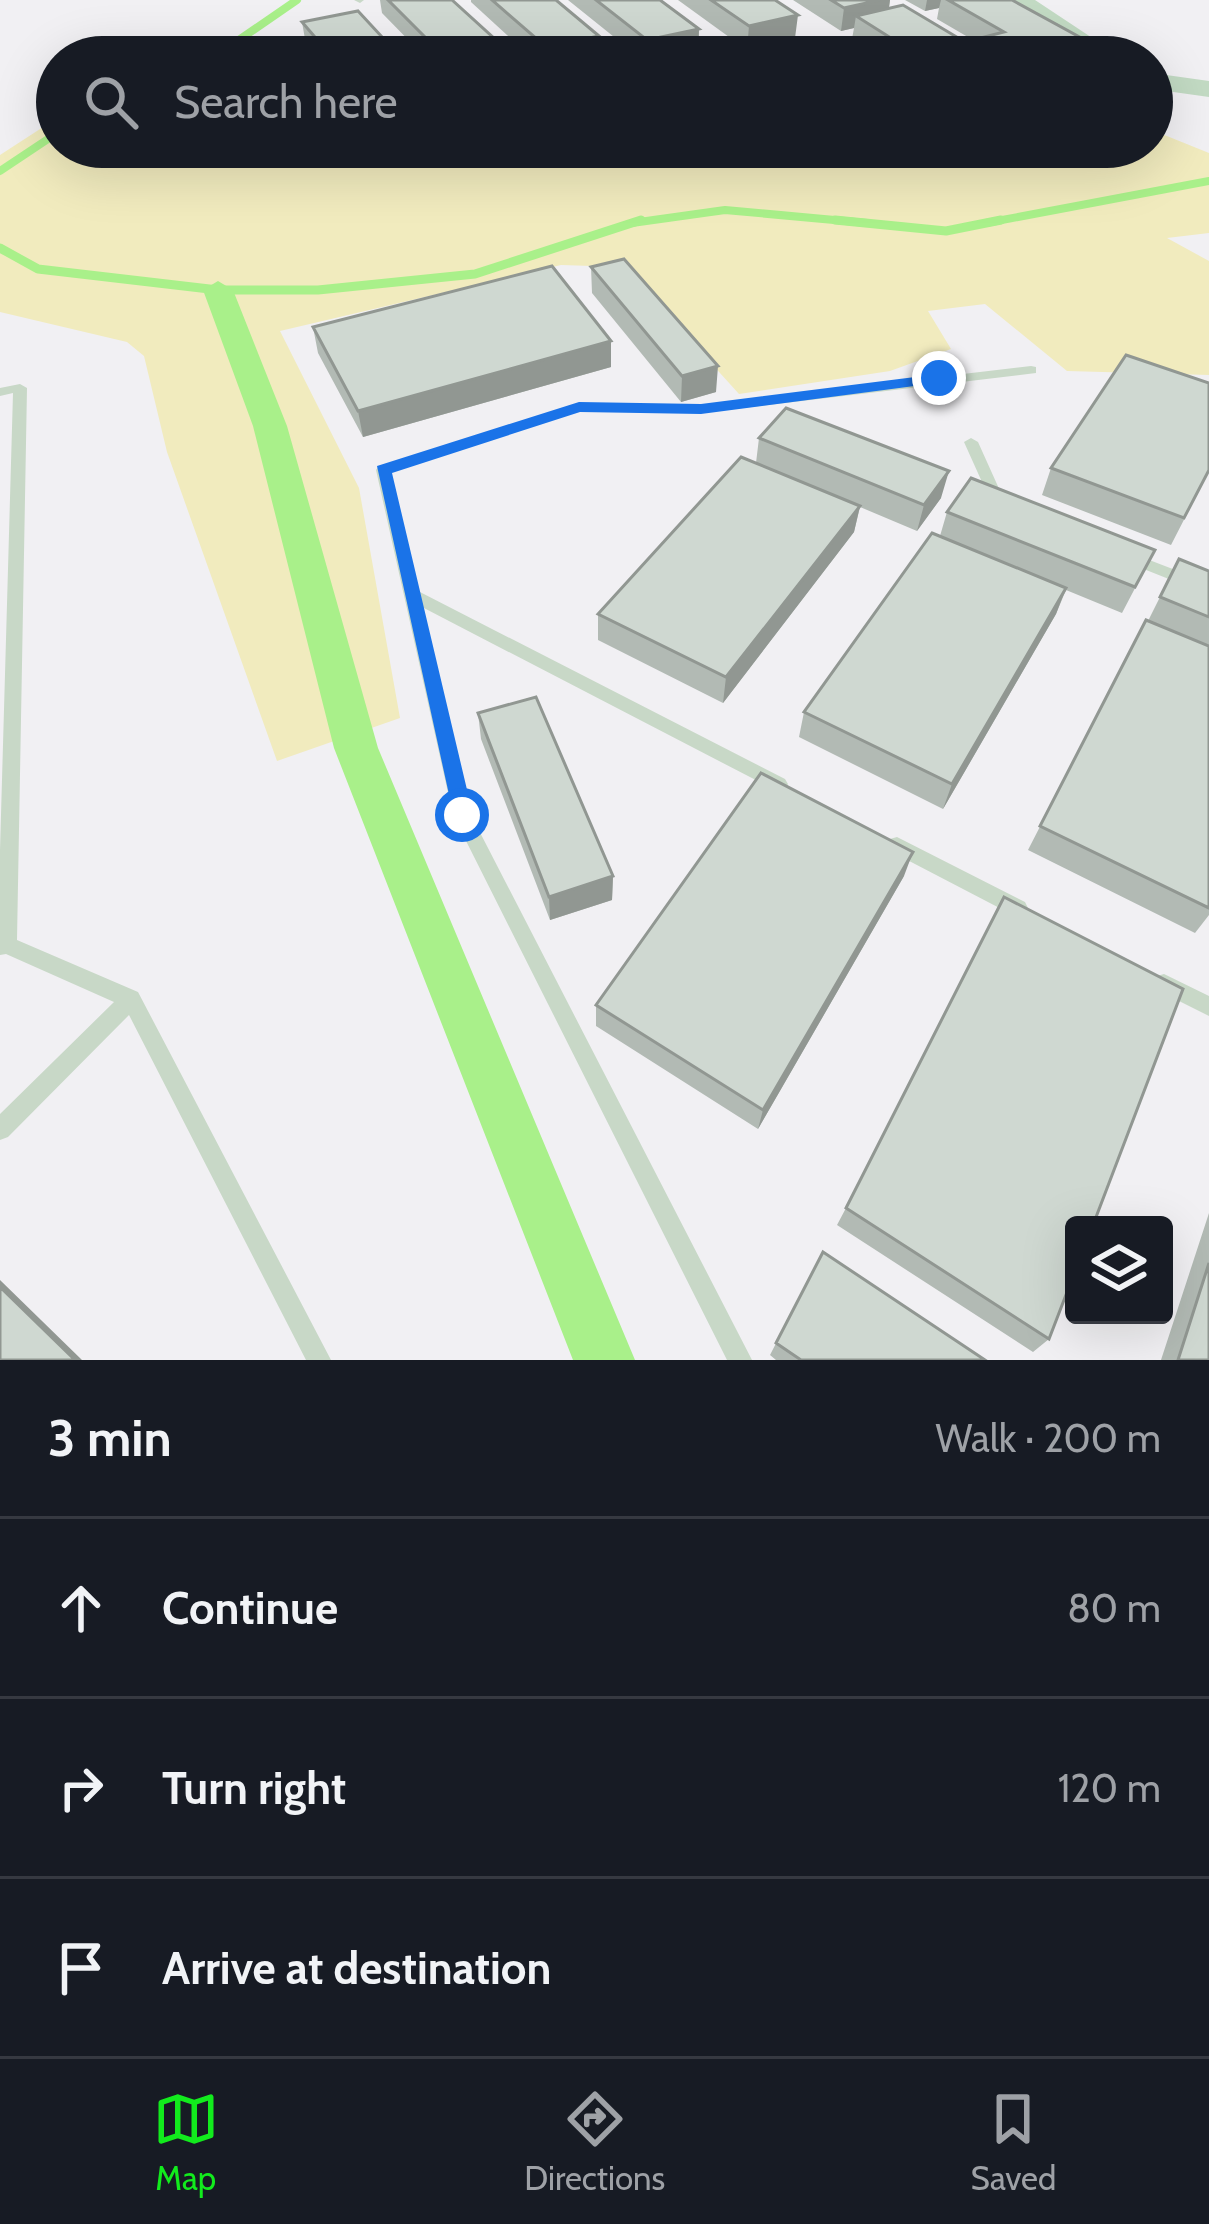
<!DOCTYPE html>
<meta charset="utf-8">
<style>
body{margin:0;font-family:Cabin,sans-serif;background:#20242c;color:#f1f3f6}
.controls{position:absolute;right:36px;bottom:36px;display:grid;overflow:hidden;border-radius:12px;box-shadow:0 12px 48px #0002}
.controls button{width:108px;height:108px;display:grid;place-items:center;padding:0;border:0;border-bottom:3px solid #363941;background:#171b24;color:#f1f3f6;font:60px sans-serif}
.stop{position:absolute;width:36px;height:36px;margin:-27px;border:9px solid #1a73e8;border-radius:50%;background:#fff}
.stop.end{background:#1a73e8;border-color:#fff;box-shadow:0 3px 12px #0008}
.list{margin:0;padding:0;list-style:none}
h2{display:flex;justify-content:space-between;align-items:center;height:156px;margin:0;padding:0 48px;font-size:51px}
h2 small{font-size:39px;font-weight:400;color:#9ea1a6}
.list li{display:grid;grid-template-columns:78px 1fr auto;gap:36px;align-items:center;box-sizing:border-box;height:180px;padding:0 48px;border-top:3px solid #363941}
.list b{display:block;font-size:45px;white-space:nowrap}
.list em{font-size:39px;font-style:normal;color:#9ea1a6}
.icon{flex:none;width:66px;height:66px;fill:none;stroke:currentColor;stroke-width:2;stroke-linecap:round;stroke-linejoin:round}
.map{position:relative;flex:none;width:1209px;height:1360px;overflow:hidden}
.search{position:absolute;background:#171b24;box-shadow:0 12px 48px #0002;left:36px;right:36px;top:36px;height:132px;display:flex;align-items:center;gap:30px;box-sizing:border-box;padding:0 42px;border-radius:66px;color:#9ea1a6;font-size:45px}
.sheet{height:696px;background:#171b24}
nav{display:flex;justify-content:space-around;align-items:center;box-sizing:border-box;height:168px;border-top:3px solid #363941;background:#171b24;font-size:33px;color:#9ea1a6}
nav a{display:grid;justify-items:center;gap:6px}
nav .on{color:#12eb1d}
.map>svg:first-child{display:block}
</style>
<div class="map">
<svg width="1209" height="1360" viewBox="0 0 1209 1360">
<rect width="100%" height="100%" fill="#f1f0f3"/>
<path fill="#f1ebbe" d="M57 118V147H1152V130L1209 153V233L1167 238 1209 261V375L1067 371 985 304 928 311 951 349 890 371 739 394 624 267 561 265 280 331 359 488 400 718 277 761 167 452 144 356 127 342 0 312V155Z"/>
<g fill="none" stroke-linecap="round" stroke-linejoin="round">
<path stroke="#a9f08a" stroke-width="8" d="M214 57 297 0
M0 171 57 133
M632 223 725 210 867 223
M986 223 1209 181"/>
<path stroke="#a9f08a" stroke-width="9" d="M835 220 946 231 1001 220
M0 248 38 269 218 290H318L475 274 641 220"/>
<path fill="#a9f08a" fill-rule="evenodd" d="M218 281 233 290 287 426 378 748 635 1360H573L334 748 253 426 203 290Z"/>
<path fill="#c8d8c7" fill-rule="evenodd" d="M354 0H364L360 3Z
M1031 366 1036 367V373L701 413 580 411 391 472 418 591 785 779 788 784 785 789 779 791 773 789 422 607 471 815 752 1360H727L453 815 376 470 378 467 579 403 701 405Z
M20 384 27 388 17 940 138 992 331 1360H306L129 1015 8 1137 0 1140V1114L114 1002 6 954 0 955V850L13 393 0 396V388Z
M971 438 978 442 1005 502 1003 505 998 507 991 502 964 442Z
M1126 551 1209 583V595L1121 560 1118 556 1121 552Z
M897 837 1025 902 1028 908 1025 914 1018 916 1011 914 890 851 888 845 890 839Z
M1164 974 1209 996V1016L1157 990 1154 983 1157 976Z"/>
<path fill="#c2dac3" fill-rule="evenodd" d="M1007 0H1035L1121 57H1091Z
M1152 73 1209 81V97L1152 89Z"/>
</g>
<path fill="#b2bab4" d="M380 0H452L497 41 498 57H425L382 13Z
M471 0H556L599 36V57H531L471 2Z
M568 0H660L699 29 698 52 676 57H639Z
M678 0H775L795 38 747 50Z
M793 0H890L889 8 965 42 973 40 937 19 939 8 925 11 905 0H1012L1080 57H880L852 39 854 28 841 31Z
M302 22 396 57H316L306 45Z
M591 267 716 392 681 402 592 293Z
M313 327 611 341V367L363 437 318 353Z
M759 438 941 498 917 531 860 507 854 532 723 703 598 640V614L756 463Z
M1051 468 1209 471 1171 545 1042 495Z
M947 512 1155 550 1122 613 1066 590 1056 614 943 809 799 737 804 712 940 536Z
M1179 559 1209 571V915L1195 933 1028 850 1146 620 1148 621Z
M478 713 613 876 612 900 550 920 481 739Z
M904 876 758 1129 596 1026V1005Z
M846 1208 1049 1339 1033 1352 837 1225Z
M1209 1213V1360H1161Z
M823 1252 985 1360H776L770 1355Z"/>
<path fill="#919792" d="M880 0H890L887 20 856 16 854 28 841 31 844 8Z
M927 0H941L939 8 925 11Z
M798 15 795 38 747 50 749 26Z
M699 29 698 52 676 57H647V40Z
M599 36V57H546V47Z
M1085 40 1080 57H1020Z
M497 41 498 57H442L441 53Z
M395 51 396 57H366Z
M611 341V367L363 437 358 411Z
M718 366 716 392 681 402 682 376Z
M949 471 941 498 917 531 924 505Z
M860 506 854 532 723 703 726 677Z
M1066 588 1056 614 943 809 952 784Z
M913 852 904 876 758 1129 763 1110Z
M613 876 612 900 550 920 549 897Z
M0 1280 82 1360H75L0 1287Z"/>
<path fill="#cfd8d1" stroke="#919792" stroke-width="3" d="M388 0H452L497 41 441 53Z
M492 0H556L599 36 546 47Z
M596 0H660L699 29 647 40Z
M711 0H775L798 15 749 26Z
M831 0H880L844 8Z
M948 0H1012L1085 40 1020 57H921L856 16 903 5 965 42 1004 32Z
M358 11 395 51 366 57H332L302 22Z
M624 259 718 366 682 376 591 267Z
M552 266 611 341 358 411 313 327Z
M1126 355 1209 383V470L1184 518 1051 468Z
M786 408 949 471 924 505 759 438Z
M741 457 860 506 726 677 598 614Z
M971 478 1155 550 1135 587 947 512Z
M932 533 1066 588 952 784 804 712Z
M1179 559 1209 571V617L1160 597Z
M1146 620 1209 646V908L1040 826Z
M536 697 613 876 549 897 478 713Z
M761 773 913 852 763 1110 596 1005Z
M1004 897 1183 989 1093 1225H1074V1274L1049 1339 846 1208Z
M823 1252 985 1360H801L776 1343Z
M1209 1263V1360H1178Z
M0 1287 75 1360H0Z"/>
<path fill="#1a73e8" d="M939 374 947 378 945 382 701 414 580 412 392 473 473 815 470 822H455L377 466 579 402 701 404Z"/>
</svg>
<div class="controls">
<button><svg class="icon" aria-label="layers" viewBox="0 0 24 24"><path d="M12 4l9 5-9 5-9-5zM3 14l9 5 9-5"/></svg></button>
</div>
<div class="stop" style="left:462px;top:815px"></div>
<div class="stop end" style="left:939px;top:378px"></div>
<div class="search"><svg class="icon" aria-label="search" viewBox="0 0 24 24"><circle cx="10" cy="10" r="6"/><path d="M15 15l6 6"/></svg>Search here</div>
</div>
<section class="sheet">
<h2>3 min<small>Walk · 200 m</small></h2>
<ul class="list">
<li><svg class="icon" aria-label="ahead" viewBox="0 0 24 24"><path d="M12 20V5M6 11l6-6 6 6"/></svg><div><b>Continue</b></div><em>80 m</em></li>
<li><svg class="icon" aria-label="right" viewBox="0 0 24 24"><path d="M7 20v-9h11M14 6l5 5-5 5"/></svg><div><b>Turn right</b></div><em>120 m</em></li>
<li><svg class="icon" aria-label="arrive" viewBox="0 0 24 24"><path d="M6 21V4h12l-3 4 3 4H6"/></svg><div><b>Arrive at destination</b></div></li>
</ul>
</section>
<nav>
<a class="on"><svg class="icon" aria-label="map" viewBox="0 0 24 24"><path d="M3 6l6-2 6 2 6-2v14l-6 2-6-2-6 2zM9 4v14M15 6v14"/></svg>Map</a>
<a><svg class="icon" aria-label="directions" viewBox="0 0 24 24"><path d="M12 3l9 9-9 9-9-9zM9 14v-3h6M13 9l2 2-2 2"/></svg>Directions</a>
<a><svg class="icon" aria-label="saved" viewBox="0 0 24 24"><path d="M7 4h10v16l-5-4-5 4z"/></svg>Saved</a>
</nav>
